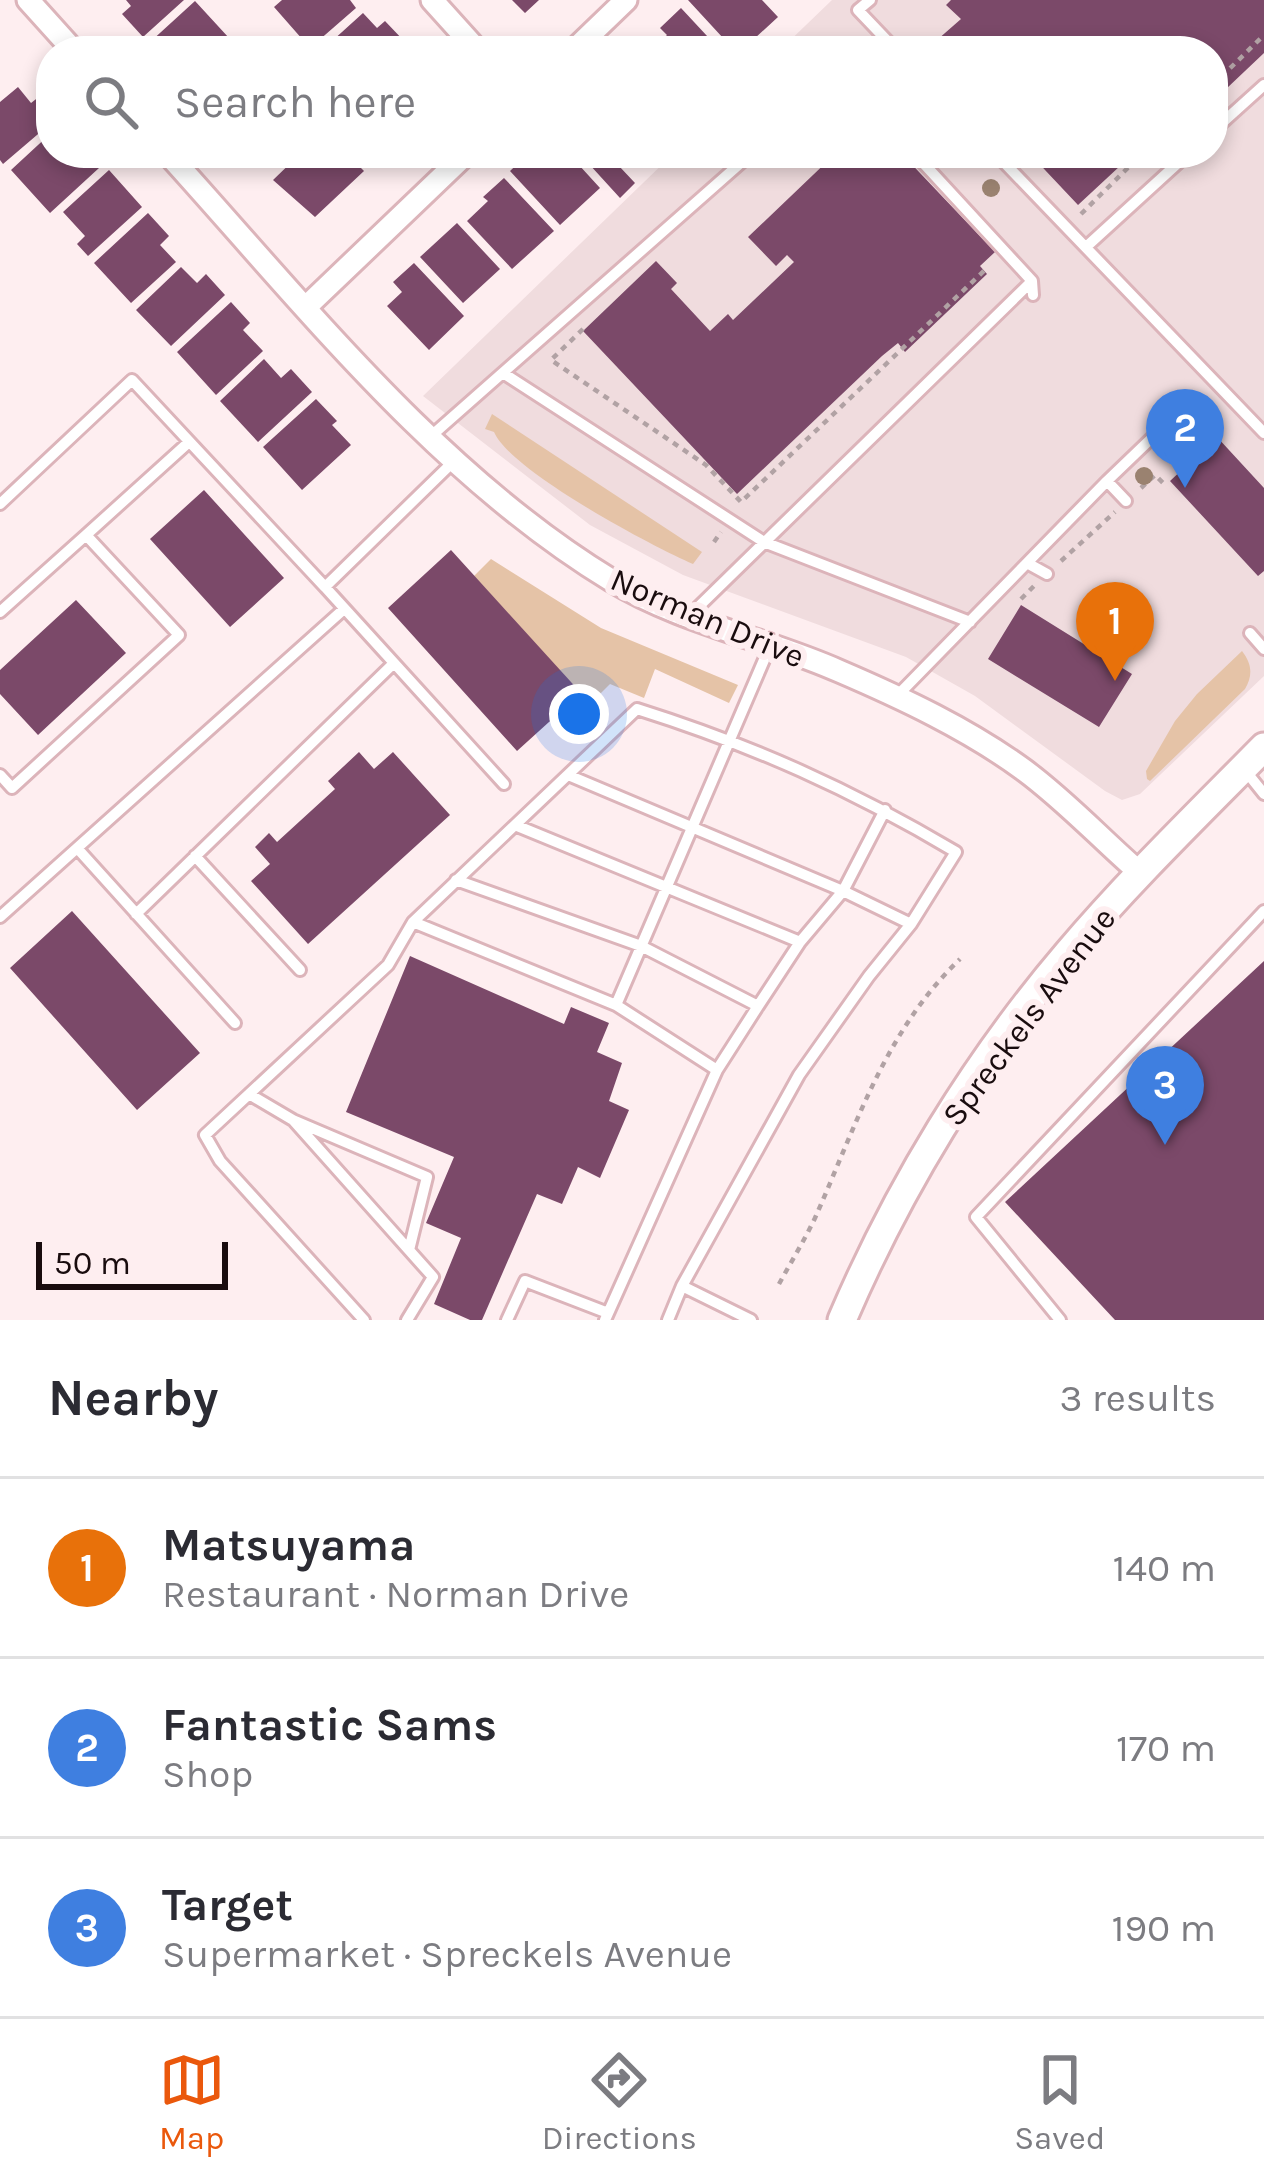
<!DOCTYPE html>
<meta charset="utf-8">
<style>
body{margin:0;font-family:Karla,sans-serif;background:#f2f2f3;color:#2b2b33}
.scale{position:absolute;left:36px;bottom:30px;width:192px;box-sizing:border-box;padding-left:12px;border:6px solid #190c0e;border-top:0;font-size:33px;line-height:42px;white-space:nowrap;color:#190c0e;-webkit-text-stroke:9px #feeef0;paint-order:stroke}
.you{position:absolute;left:579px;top:714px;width:42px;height:42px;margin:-30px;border:9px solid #fff;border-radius:50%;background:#1a73e8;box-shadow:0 0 0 18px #1a73e833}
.badge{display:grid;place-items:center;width:78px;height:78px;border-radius:50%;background:#ea580c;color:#fff;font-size:39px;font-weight:700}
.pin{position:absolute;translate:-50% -99px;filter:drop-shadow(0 3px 6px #0008)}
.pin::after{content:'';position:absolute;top:63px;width:42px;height:36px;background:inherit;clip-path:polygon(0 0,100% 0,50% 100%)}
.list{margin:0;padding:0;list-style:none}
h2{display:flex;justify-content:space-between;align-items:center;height:156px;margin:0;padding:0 48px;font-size:51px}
h2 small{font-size:39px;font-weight:400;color:#7c7c81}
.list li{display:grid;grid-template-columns:78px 1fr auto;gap:36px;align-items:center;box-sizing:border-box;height:180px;padding:0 48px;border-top:3px solid #e1e1e2}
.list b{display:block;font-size:45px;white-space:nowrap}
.list p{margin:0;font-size:39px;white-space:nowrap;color:#7c7c81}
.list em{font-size:39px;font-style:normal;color:#7c7c81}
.icon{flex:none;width:66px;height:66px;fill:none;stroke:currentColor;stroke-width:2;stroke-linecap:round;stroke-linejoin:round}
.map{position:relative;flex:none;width:1264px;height:1320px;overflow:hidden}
.search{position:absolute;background:#fff;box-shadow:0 6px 18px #0003;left:36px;right:36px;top:36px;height:132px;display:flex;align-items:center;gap:30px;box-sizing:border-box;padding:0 42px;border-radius:48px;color:#7c7c81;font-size:45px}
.sheet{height:696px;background:#fff}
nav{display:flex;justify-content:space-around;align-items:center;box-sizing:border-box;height:168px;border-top:3px solid #e1e1e2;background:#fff;font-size:33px;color:#7c7c81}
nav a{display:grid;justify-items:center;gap:6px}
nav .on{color:#ea580c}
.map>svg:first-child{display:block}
</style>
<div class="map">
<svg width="1264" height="1320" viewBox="0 0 1264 1320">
<rect width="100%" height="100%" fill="#feeef0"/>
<path fill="#f0dcde" d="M832 0H1264V676L1140 794 1122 800 1105 791 975 696 906 657 683 575 590 525 423 396 674 153H1213V51H779Z"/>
<path fill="#e5c3a7" d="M492 414 702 552 693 564C651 546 511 471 494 432L485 429Z
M491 559 601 628 738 685 729 703 655 669 644 698 610 684 590 704 474 576Z
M1242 651C1252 664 1253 675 1245 689L1150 781 1147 779 1146 771 1175 721 1197 694Z"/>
<path fill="#7b4969" d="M126 0H184L143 37 122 14 131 6Z
M282 0H350L356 8 310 48 274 7Z
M512 0H539L525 13Z
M688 0H762L778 17 741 51H735Z
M951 0H1264V53L1226 89 1213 76V51H932L929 47 961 19 946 5Z
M195 1 229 38 215 51H156L149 43Z
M681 8 721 51H651L667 35 660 28Z
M363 13 377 28 385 21 405 42 395 51H321Z
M241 38 253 51H227Z
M18 87 31 103 40 96 51 109V123L3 164 0 160V102Z
M51 133V153H86L99 168 50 213 11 170Z
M301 153H346L364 171 315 217 273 180Z
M529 153 540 159 547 153H568L600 188 560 225 510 171Z
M579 153H634L619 166 635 183 620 198Z
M836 153H901L995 252 980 266 987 274 905 352 898 343 882 356 737 494 583 331 656 261 677 283 671 289 710 331 728 314 733 320 794 262 787 255 776 266 748 237Z
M1029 153H1134L1078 205Z
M109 170 142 207 88 256 77 244 85 236 63 212Z
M504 178 554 231 512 269 467 221 488 201 483 197Z
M148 213 169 236 160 245 176 262 131 303 94 263Z
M457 223 500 269 463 303 420 257Z
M414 263 464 316 429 350 387 306 402 292 393 282Z
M181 267 197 283 206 274 225 295 171 346 136 310Z
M231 302 250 323 243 330 263 351 216 395 177 352Z
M264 359 281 378 291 369 312 392 258 442 220 401Z
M316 399 337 421 332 425 351 445 302 490 263 447Z
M1217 437 1264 488V571L1258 576 1170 481Z
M204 490 284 578 230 627 150 539Z
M451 550 581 693 517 751 388 608Z
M76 600 126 653 38 735 0 694V670Z
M1021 605 1132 674 1099 727 988 659Z
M359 752 374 769 393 752 450 815 308 944 251 881 270 864 255 847 269 833 277 842 335 789 328 781Z
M72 911 200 1053 137 1110 10 968Z
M410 956 564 1024 571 1007 609 1023 597 1052 622 1063 609 1101 629 1110 600 1178 578 1167 562 1204 537 1194 482 1320H470L434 1304 461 1238 426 1223 454 1157 346 1112Z
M1264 961V1320H1115L1005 1202Z"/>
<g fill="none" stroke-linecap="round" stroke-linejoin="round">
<defs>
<path id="service" d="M870 0 858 10 897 51
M1213 131 1264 85
M914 153 1032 281
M995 153 1264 433
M1086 247 1189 153
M503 373 764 542 970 622
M430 437 752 153
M1107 481 1158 432
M0 504 132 380 325 587 453 462
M1027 563 1047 574
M325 587 504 784
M0 612 86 535
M688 617 1032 281 1033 295
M1250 633 1264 649
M895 698 1107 481 1126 501
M1244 769 1264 794
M0 775 12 788 179 635 86 535 189 442
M568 775 843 891 911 924
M515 825 800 942
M77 848 235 1023
M195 856 300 970
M456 880 641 946 758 1006 717 1070
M136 914 394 663
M0 917 344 609
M616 1005 413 922 637 709C754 746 850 789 956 852L911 924 869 976 799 1075 682 1286 668 1320
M758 1006 800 942 843 891 885 810
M249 1094 293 1120
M682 1286 751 1320
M364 1320 220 1161 205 1135 388 965 413 922
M407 1320 433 1277 293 1120 427 1177 409 1250
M507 1320 525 1281 608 1313
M605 1320 717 1070 616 1005 770 646
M1060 1320 976 1217 1264 911"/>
<path id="minor" d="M28 0 74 51
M432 0 478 51
M573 51 626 0
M167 153C302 302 438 475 611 580 681 623 765 638 839 671 902 698 968 729 1024 770 1065 800 1101 839 1139 872
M306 307 467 153"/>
<path id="tertiary" d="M842 1320C898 1189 975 1062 1068 953 1129 881 1197 815 1264 747"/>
</defs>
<use href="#service" stroke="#dcb4ba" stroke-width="16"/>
<use href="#minor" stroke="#dcb4ba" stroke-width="27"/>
<use href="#tertiary" stroke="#dcb4ba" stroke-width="33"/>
<path stroke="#b1a2a4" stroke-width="4.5" stroke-dasharray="6 6" stroke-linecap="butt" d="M1213 85 1264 35
M1081 214 1143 153
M583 329 551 360 706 465 741 502 987 268
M1141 488 1155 475 1163 483
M714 542 721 532
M1061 561 1115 512
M1021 599 1035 585
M779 1284C791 1262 804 1241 815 1218 856 1126 885 1031 960 959"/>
<use href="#service" stroke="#fff" stroke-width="10"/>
<use href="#minor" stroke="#fff" stroke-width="21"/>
<use href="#tertiary" stroke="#fff" stroke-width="27"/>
</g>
<g fill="#9a8270">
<circle cx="991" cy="188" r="9"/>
<circle cx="1144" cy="476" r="9"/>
</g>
<g text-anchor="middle" stroke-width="12" stroke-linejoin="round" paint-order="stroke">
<g font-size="33" fill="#190c0e" stroke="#feeef0">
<text transform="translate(708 617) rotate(23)" y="12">Norman Drive</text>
<text transform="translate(1028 1016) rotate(-53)" y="12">Spreckels Avenue</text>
</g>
</g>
</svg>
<div class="scale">50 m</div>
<div class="you"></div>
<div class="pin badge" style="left:1115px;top:681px;background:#e8710a">1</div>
<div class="pin badge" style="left:1185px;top:488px;background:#3f7fe0">2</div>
<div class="pin badge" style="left:1165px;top:1145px;background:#3f7fe0">3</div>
<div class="search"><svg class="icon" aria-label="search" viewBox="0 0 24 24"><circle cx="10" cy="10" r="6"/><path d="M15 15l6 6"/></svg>Search here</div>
</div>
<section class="sheet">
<h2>Nearby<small>3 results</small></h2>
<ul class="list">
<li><span class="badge" style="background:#e8710a">1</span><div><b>Matsuyama</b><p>Restaurant · Norman Drive</p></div><em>140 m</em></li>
<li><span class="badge" style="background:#3f7fe0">2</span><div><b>Fantastic Sams</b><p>Shop</p></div><em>170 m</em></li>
<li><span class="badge" style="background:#3f7fe0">3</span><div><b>Target</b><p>Supermarket · Spreckels Avenue</p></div><em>190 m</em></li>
</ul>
</section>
<nav>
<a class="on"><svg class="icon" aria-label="map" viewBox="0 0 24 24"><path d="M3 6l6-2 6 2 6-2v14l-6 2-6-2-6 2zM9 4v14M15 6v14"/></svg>Map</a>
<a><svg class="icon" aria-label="directions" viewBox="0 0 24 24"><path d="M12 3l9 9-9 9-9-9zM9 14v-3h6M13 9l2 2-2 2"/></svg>Directions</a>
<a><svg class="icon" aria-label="saved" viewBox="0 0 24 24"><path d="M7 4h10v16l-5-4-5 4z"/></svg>Saved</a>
</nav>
